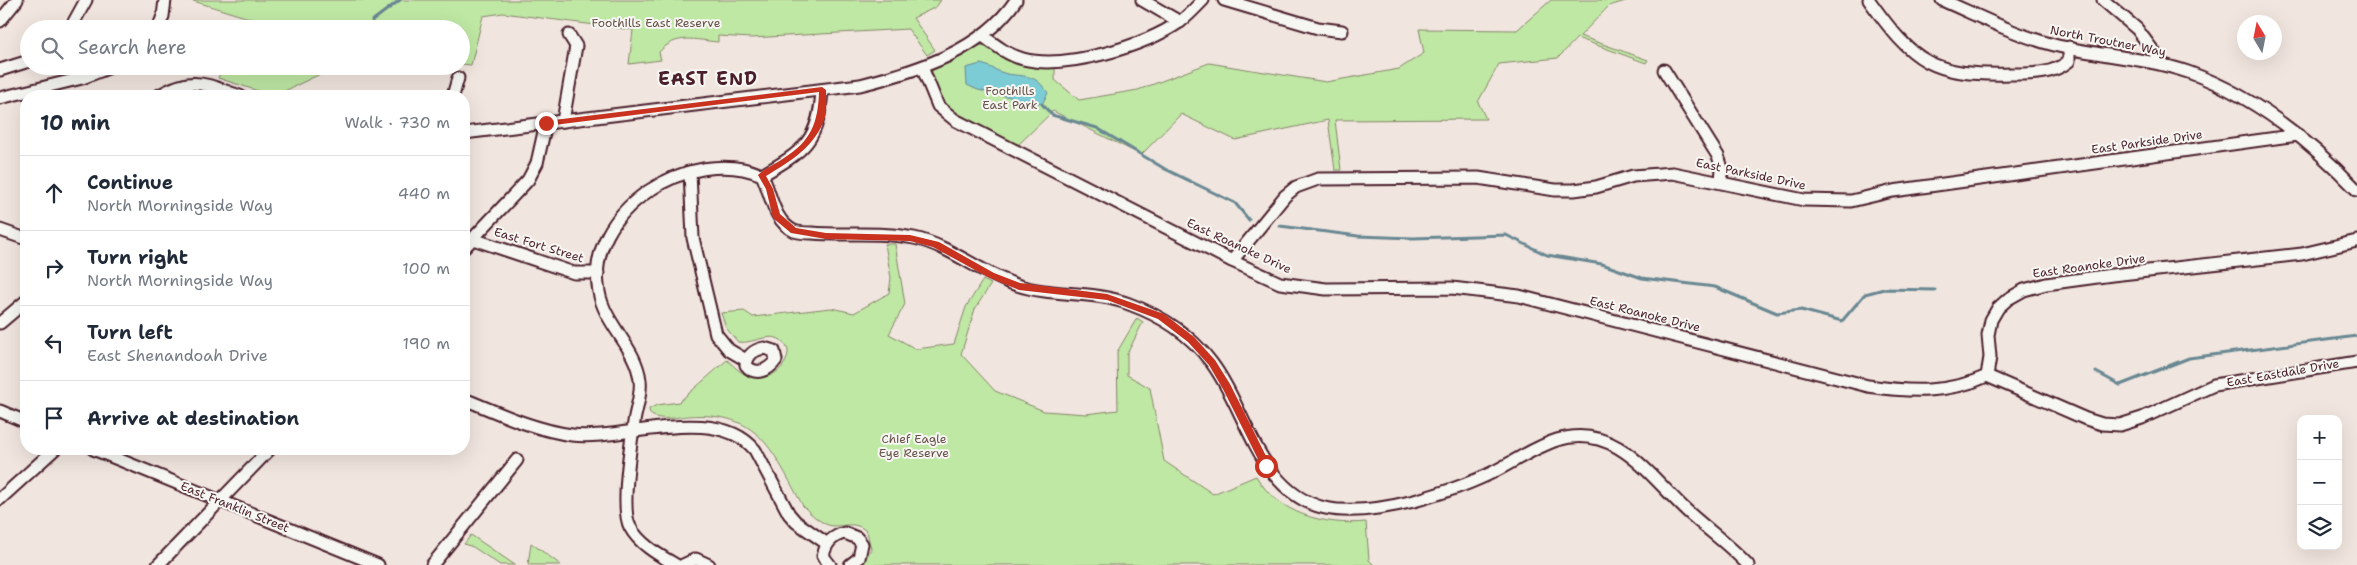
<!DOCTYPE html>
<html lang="en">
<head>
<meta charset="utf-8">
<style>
  :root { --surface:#fff; --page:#f2f2f3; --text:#1f2937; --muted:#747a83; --line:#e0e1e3 }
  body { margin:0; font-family:"Shantell Sans",sans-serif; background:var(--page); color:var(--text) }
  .controls { position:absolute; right:15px; bottom:15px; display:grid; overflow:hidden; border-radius:10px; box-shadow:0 5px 20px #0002 }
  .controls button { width:45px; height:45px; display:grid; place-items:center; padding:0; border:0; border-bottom:1px solid var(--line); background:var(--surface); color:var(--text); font:25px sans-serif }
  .compass { position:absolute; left:2237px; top:15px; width:45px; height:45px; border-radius:50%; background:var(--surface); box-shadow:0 5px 20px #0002; rotate:350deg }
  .stop { position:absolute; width:15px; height:15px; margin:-11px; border:4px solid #c8321e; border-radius:50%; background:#fff }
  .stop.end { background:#c8321e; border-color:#fff; box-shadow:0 1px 5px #0008 }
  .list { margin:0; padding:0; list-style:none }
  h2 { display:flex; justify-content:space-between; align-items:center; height:65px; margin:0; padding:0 20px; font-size:21px }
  h2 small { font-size:16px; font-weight:400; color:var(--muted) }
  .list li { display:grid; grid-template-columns:32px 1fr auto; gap:15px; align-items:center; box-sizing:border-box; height:75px; padding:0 20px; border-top:1px solid var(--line) }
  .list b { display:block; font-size:19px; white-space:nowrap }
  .list p { margin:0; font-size:16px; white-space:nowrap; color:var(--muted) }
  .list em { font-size:16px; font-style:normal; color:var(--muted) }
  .icon { flex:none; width:28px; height:28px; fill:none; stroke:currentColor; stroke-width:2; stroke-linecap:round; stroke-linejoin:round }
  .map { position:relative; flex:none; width:2357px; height:565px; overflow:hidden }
  .search { position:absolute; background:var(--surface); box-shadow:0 5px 20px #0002; left:20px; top:20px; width:450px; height:55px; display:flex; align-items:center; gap:12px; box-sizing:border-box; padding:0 18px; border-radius:28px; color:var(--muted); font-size:19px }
  .panel { position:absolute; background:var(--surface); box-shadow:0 5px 20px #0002; left:20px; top:90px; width:450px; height:365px; border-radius:20px }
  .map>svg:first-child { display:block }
  .green { fill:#bfe8a4; stroke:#848468 }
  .water { fill:#7cccd6; stroke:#688792 }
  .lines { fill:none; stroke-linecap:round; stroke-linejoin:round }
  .stream { stroke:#688792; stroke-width:3 }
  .minor-casing { stroke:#4a1f2b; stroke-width:15 }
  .minor { stroke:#f6f6f2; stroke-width:11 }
  .route { fill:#c8321e }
  .labels { text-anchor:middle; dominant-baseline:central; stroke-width:4; stroke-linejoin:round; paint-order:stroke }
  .park-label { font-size:12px; fill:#675149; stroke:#f6f6f2 }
  .street-label { font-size:12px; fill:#4a1f2b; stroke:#f6f6f2 }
  .district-label { font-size:18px; font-weight:bold; letter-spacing:1px; fill:#4a1f2b; stroke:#f6f6f2 }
</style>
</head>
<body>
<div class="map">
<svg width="2357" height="565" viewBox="0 0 2357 565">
  <rect width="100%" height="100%" fill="#f1e6df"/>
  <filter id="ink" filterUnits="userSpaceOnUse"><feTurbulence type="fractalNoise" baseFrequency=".02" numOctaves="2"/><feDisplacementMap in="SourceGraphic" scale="10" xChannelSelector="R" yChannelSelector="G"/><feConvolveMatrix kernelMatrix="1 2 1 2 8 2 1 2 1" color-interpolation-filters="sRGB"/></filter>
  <g filter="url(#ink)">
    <g class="green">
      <path d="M190,0H941L936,7L913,18L935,50L927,55L908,29L751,38L718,36V42C694,40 677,33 659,52L661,60L629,64L633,30L503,13L483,16L471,65L461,64V29H247L252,19Z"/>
      <path d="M1551,0H1629L1609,6L1580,36L1648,60L1646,63L1577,38L1558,58L1499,64L1478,102L1486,119L1335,120L1341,170H1335L1328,120L1235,140L1181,114L1141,155L1053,111L1018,145L953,111C943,103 930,81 932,68L981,45L1004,57L1055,65V80L1079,100L1138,90L1209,63L1326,82L1399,69L1424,53L1419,29L1517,30Z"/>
      <polygon points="224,66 337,66 274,96 218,78"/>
      <path d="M885,244H895L905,304L889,334L916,349L954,344L966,307L983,280L991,284L975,309L961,354L995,391L1044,411L1086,414L1118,410L1117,352L1137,318L1143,322L1127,354V375L1150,388L1164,461L1213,494L1256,476C1278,514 1325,526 1366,522L1369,560L1374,565H862L871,549L867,532C856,521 847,526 833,526C822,525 811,514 803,506C772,451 761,411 688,416C676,417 660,422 650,414L649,409L657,405L679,402L727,360C733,365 740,373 749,376C766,383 789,369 788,350C778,325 755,345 738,342L726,328L721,313L744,311L753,317L831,308L854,313L889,293L891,278Z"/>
      <polygon points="471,535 515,565 500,565 473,547 464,544"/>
      <polygon points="531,543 561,565 528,565"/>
    </g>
    <path class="water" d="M981,64C991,66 997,72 1007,74C1028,77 1035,74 1048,93L1042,104L978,90L967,85L966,68Z"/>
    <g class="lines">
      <g class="stream">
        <polyline points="372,21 400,0"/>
        <polyline points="1042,104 1052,115 1097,128 1165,169 1235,203 1249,220"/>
        <polyline points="1280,226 1358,236 1413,238 1506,235 1547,255 1602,264 1642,278 1715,287 1777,313 1801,310 1842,321 1865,294 1884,289 1935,290"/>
        <polyline points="2096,372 2120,385 2189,358 2357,336"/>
      </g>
      <g class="minor-casing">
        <g id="minor">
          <polyline points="1142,0 1180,22"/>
          <polyline points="1224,0 1318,28 1342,31"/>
          <path d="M1869,0C1914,63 1932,76 2011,74C2032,74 2052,75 2069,61V47"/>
          <path d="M1942,0C1979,16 2015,35 2054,45C2099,56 2144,57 2188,72C2253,95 2310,141 2357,190"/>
          <polyline points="2103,0 2137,29 2163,64"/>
          <polyline points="0,21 17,0"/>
          <polyline points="70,29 86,0"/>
          <polyline points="158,29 163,16 165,0"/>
          <path d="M983,36C995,45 1008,55 1023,59C1066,70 1145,46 1181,21C1189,15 1196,7 1203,0"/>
          <path d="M922,67L938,106L955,120L1232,261L1280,283L1326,289L1452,288L1519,296L1868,386C1909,392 1948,394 1987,376L1990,357L1988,335L1991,320L1998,308L2008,299L2024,290L2046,284L2112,275L2302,254L2357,241"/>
          <polyline points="0,70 29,61"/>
          <polyline points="1664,70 1718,156 1722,168 1721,182"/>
          <path d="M158,96C193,75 204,84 240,96"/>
          <polyline points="453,96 458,78"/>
          <polyline points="0,98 82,78 113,66"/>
          <polyline points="563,121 576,46 569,35"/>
          <path d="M464,133L860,85C917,71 982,51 1016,0"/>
          <polyline points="690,172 693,238 716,334 729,350 746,360"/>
          <path d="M762,175C771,193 773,221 794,231C800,233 806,233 812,233C845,236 881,231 914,238C951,246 981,274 1017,285C1053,297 1093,290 1129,304C1162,316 1189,333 1211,362C1247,409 1258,493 1325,508C1353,514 1386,508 1414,501C1439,494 1464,486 1487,475C1511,464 1532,448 1557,440C1615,422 1649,475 1685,509C1706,529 1729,544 1748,565"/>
          <path d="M762,175C804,151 819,141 822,90"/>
          <polyline points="0,230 26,239"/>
          <polyline points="473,239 574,273 598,273"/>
          <polyline points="464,248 528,180 537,163 546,123"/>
          <polyline points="1232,261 1285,196 1296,187 1318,179 1478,178 1555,190 1574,190 1596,187 1633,176 1673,173 1804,200 1851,201 1893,191 2298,135"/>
          <polyline points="0,323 26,301"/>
          <path d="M764,348L774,351L776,360C769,370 755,377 746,365C748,354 754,350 764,348Z"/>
          <polyline points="1987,376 2086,419 2102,424 2120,425 2142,418 2214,385 2357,362"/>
          <path d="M464,399C499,413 534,430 572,435C624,441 716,403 755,450L789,514L796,522L826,543"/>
          <polyline points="0,411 26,422"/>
          <polyline points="93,449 378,565"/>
          <polyline points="0,499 55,449"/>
          <polyline points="158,565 270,449"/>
          <polyline points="432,565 517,460"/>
          <path d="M676,565C659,555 640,545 630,527C620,509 631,443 634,422C636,408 642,394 640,380C636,347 605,325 599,292C583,210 692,144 762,175"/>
          <polyline points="683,565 696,559 709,565"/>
          <path d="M830,565L823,556C826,543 832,536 845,533L857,538L862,544L859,558L850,565"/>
        </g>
      </g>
      <use href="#minor" class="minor"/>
    </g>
  </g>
  <path class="route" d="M822,87L826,90C826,98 827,109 825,117C816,146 791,161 766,176L773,189L780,214L796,228L826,233L910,235L939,242L994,273L1020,283L1107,294L1164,314L1194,337L1215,360L1230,384L1270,464V469H1263L1223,389L1209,365L1188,342L1158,319L1107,300L1019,290L988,277L933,247L910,241L826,239L791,233L773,218L766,189L758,175C765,168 776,164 784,158C811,141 818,123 819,92L546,126L543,123L546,121Z"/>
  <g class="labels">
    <g class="park-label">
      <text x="656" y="23">Foothills East Reserve</text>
      <text x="1010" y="91">Foothills<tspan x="1010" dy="14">East Park</tspan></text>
      <text x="914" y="439">Chief Eagle<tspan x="914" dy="14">Eye Reserve</tspan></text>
    </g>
    <g class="street-label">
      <text transform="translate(2108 41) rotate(11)">North Troutner Way</text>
      <text transform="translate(2147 142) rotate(-8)">East Parkside Drive</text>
      <text transform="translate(1751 174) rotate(12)">East Parkside Drive</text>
      <text transform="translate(539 245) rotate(17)">East Fort Street</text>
      <text transform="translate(1239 246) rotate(25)">East Roanoke Drive</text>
      <text transform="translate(2089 266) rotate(-8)">East Roanoke Drive</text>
      <text transform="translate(1645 314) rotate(14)">East Roanoke Drive</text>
      <text transform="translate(2283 373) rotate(-10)">East Eastdale Drive</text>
      <text transform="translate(235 507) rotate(22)">East Franklin Street</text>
    </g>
    <g class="district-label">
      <text x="708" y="79">EAST END</text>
    </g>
  </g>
</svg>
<div class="controls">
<button>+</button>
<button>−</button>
<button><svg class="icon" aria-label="layers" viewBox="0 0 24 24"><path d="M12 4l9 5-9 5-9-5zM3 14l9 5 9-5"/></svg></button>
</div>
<svg class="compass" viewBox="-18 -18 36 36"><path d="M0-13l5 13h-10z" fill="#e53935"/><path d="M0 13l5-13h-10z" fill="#747a83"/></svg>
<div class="stop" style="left:1266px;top:466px"></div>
<div class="stop end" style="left:546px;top:123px"></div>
<div class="search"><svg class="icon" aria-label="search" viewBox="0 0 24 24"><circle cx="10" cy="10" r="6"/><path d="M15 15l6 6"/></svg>Search here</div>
<section class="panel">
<h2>10 min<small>Walk · 730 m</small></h2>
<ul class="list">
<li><svg class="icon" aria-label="ahead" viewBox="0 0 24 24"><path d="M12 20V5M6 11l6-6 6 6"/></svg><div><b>Continue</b><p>North Morningside Way</p></div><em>440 m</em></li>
<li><svg class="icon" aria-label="right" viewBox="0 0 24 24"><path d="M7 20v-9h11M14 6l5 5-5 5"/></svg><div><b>Turn right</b><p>North Morningside Way</p></div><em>100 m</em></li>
<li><svg class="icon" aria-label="left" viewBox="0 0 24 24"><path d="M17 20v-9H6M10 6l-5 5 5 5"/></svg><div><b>Turn left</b><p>East Shenandoah Drive</p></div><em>190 m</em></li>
<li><svg class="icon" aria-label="arrive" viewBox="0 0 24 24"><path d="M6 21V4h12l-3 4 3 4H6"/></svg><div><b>Arrive at destination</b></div></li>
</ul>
</section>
</div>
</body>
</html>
